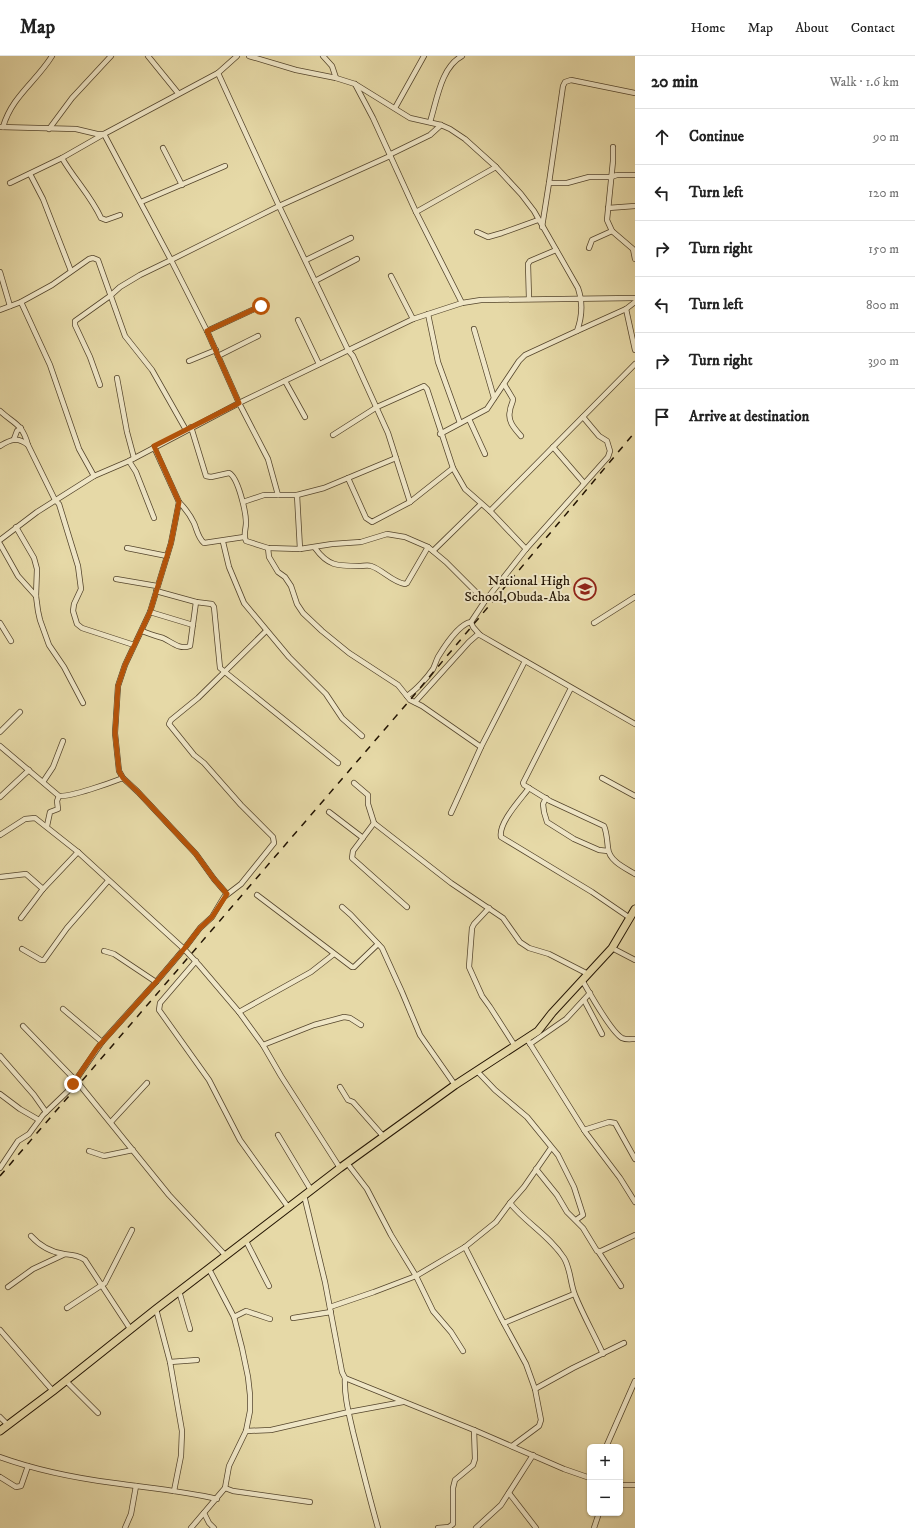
<!DOCTYPE html>
<html lang="en">
<head>
<meta charset="utf-8">
<style>
  :root { --surface:#fff; --page:#f2f2f2; --text:#222; --muted:#767676; --line:#e0e0e0 }
  body { margin:0; font-family:"IM FELL DW Pica",serif; background:var(--page); color:var(--text) }
  .controls { position:absolute; right:12px; bottom:12px; display:grid; overflow:hidden; border-radius:6px; box-shadow:0 1px 3px #0004 }
  .controls button { width:36px; height:36px; display:grid; place-items:center; padding:0; border:0; border-bottom:1px solid var(--line); background:var(--surface); color:var(--text); font:20px sans-serif }
  .stop { position:absolute; width:12px; height:12px; margin:-9px; border:3px solid #b45309; border-radius:50%; background:#fff }
  .stop.end { background:#b45309; border-color:#fff; box-shadow:0 1px 4px #0008 }
  .list { margin:0; padding:0; list-style:none }
  h2 { display:flex; justify-content:space-between; align-items:center; height:52px; margin:0; padding:0 16px; font-size:17px }
  h2 small { font-size:13px; font-weight:400; color:var(--muted) }
  .list li { display:grid; grid-template-columns:26px 1fr auto; gap:12px; align-items:center; box-sizing:border-box; height:56px; padding:0 16px; border-top:1px solid var(--line) }
  .list b { display:block; font-size:15px; white-space:nowrap }
  .list em { font-size:13px; font-style:normal; color:var(--muted) }
  .icon { flex:none; width:22px; height:22px; fill:none; stroke:currentColor; stroke-width:2; stroke-linecap:round; stroke-linejoin:round }
  .map { position:relative; flex:none; width:635px; height:1472px; overflow:hidden }
  header { display:flex; align-items:center; gap:24px; box-sizing:border-box; height:56px; padding:0 20px; background:var(--surface); border-bottom:1px solid var(--line) }
  header strong { font-size:19px }
  nav { display:flex; gap:22px; margin-inline-start:auto; font-size:14px }
  main { display:flex }
  aside { flex:1; background:var(--surface) }
  .map>svg:first-child { display:block }
  .lines { fill:none; stroke-linecap:round; stroke-linejoin:round }
  .minor-casing { stroke:#54452c; stroke-width:6 }
  .trunk-casing { stroke:#231403; stroke-width:9 }
  .minor { stroke:#efe6c6; stroke-width:4.5 }
  .trunk { stroke:#e6d9a7; stroke-width:7 }
  .rail { stroke:#231403; stroke-width:1.5; stroke-dasharray:7 7; stroke-linecap:butt }
  .route { stroke:#b45309; stroke-width:5 }
  .labels { text-anchor:middle; dominant-baseline:central; stroke-width:4; stroke-linejoin:round; paint-order:stroke }
  .poi-label { font-size:14px; fill:#231403; stroke:#efe6c6; text-anchor:end }
</style>
</head>
<body>
<header>
<strong>Map</strong>
<nav><a>Home</a><a>Map</a><a>About</a><a>Contact</a></nav>
</header>
<main>
<div class="map">
<svg width="635" height="1472" viewBox="0 0 635 1472">
  <rect width="100%" height="100%" fill="#e6d9a7"/>
  <filter id="stains"><feTurbulence type="fractalNoise" baseFrequency=".005" numOctaves="4"/><feColorMatrix values="0 0 0 0 .2 0 0 0 0 .09 0 0 0 0 .02 0 0 0 .5 -.17"/></filter>
  <radialGradient id="worn" r=".72"><stop offset=".6" stop-color="#630" stop-opacity="0"/><stop offset="1" stop-color="#630" stop-opacity=".3"/></radialGradient>
  <g class="lines">
    <g class="minor-casing">
      <g id="minor">
        <polyline points="148,0 178,37"/>
        <polyline points="237,0 218,17 279,150 390,100"/>
        <path d="M249,0L296,14L336,22L355,28L410,62L441,69L450,73L465,83L496,111L521,138L534,155L578,232C583,246 582,261 577,275L525,299L519,305L487,353L440,378"/>
        <polyline points="323,0 332,10 336,22"/>
        <polyline points="355,28 373,62 416,156 462,247"/>
        <polyline points="395,52 424,0"/>
        <path d="M430,66C437,44 441,11 462,0"/>
        <polyline points="0,71 76,73 97,78 104,78 218,17"/>
        <path d="M3,71C12,40 36,26 52,0"/>
        <polyline points="49,73 72,42 111,0"/>
        <polyline points="613,91 613,105 607,164 612,175 633,193 635,203"/>
        <polyline points="163,92 182,129"/>
        <polyline points="391,98 430,79 441,69"/>
        <path d="M62,102C74,123 91,140 101,162L106,164L120,159"/>
        <polyline points="30,118 43,143 71,215"/>
        <polyline points="10,127 62,102 104,78 171,204 140,219 120,231 110,240 75,265 75,269 90,301 100,329"/>
        <polyline points="549,127 563,30 565,26 571,24 635,37"/>
        <polyline points="141,146 225,110"/>
        <polyline points="608,152 635,150"/>
        <polyline points="416,156 496,111"/>
        <polyline points="542,171 549,127 567,127 589,121 611,121 617,119 635,119"/>
        <polyline points="477,176 488,181 502,177 538,164"/>
        <polyline points="589,192 592,184 612,175"/>
        <polyline points="306,204 351,182"/>
        <polyline points="0,216 10,250"/>
        <polyline points="391,220 413,263"/>
        <polyline points="315,225 357,203"/>
        <polyline points="529,243 528,208 530,205 556,194"/>
        <polyline points="21,246 50,309 79,393 94,420"/>
        <polyline points="626,253 635,294"/>
        <polyline points="0,254 21,246 52,229 89,203 93,202 98,204 125,280 152,314 186,374"/>
        <polyline points="428,258 438,306 460,367"/>
        <polyline points="298,264 319,308"/>
        <polyline points="474,273 494,342"/>
        <polyline points="207,275 261,250"/>
        <polyline points="577,275 626,253 635,246"/>
        <polyline points="218,300 258,280"/>
        <polyline points="189,305 216,294"/>
        <polyline points="117,322 127,376 134,402"/>
        <polyline points="285,325 305,361"/>
        <path d="M504,328L513,343C513,347 510,350 510,355C507,365 515,373 521,380"/>
        <path d="M0,355C14,368 22,367 28,389"/>
        <polyline points="469,363 485,398"/>
        <path d="M191,371L206,420L211,421L229,417C238,421 246,456 246,467C246,473 243,479 246,485L268,492L300,493L332,488L361,486L387,478L405,481L428,491L446,506L485,545L471,566C459,568 444,591 438,601C436,605 435,609 433,613C427,622 416,634 407,640"/>
        <polyline points="333,379 377,351 424,330 427,333 453,412 410,446 372,466 366,462 348,422"/>
        <polyline points="14,383 17,375 21,372"/>
        <path d="M0,390C11,383 18,381 28,389L55,444L59,448L78,510L81,533L74,548L73,555L77,568L82,572L134,589"/>
        <polyline points="154,391 179,446 171,487 150,556 125,609 118,630 115,677 119,715 123,722 138,736 196,798 214,823 227,838"/>
        <polyline points="553,391 584,427"/>
        <polyline points="129,405 136,416 154,462"/>
        <polyline points="453,412 465,433 490,455 526,493"/>
        <polyline points="278,439 268,403 239,347 207,275 171,204 279,150 348,294 353,300 388,377 410,446"/>
        <polyline points="297,439 300,493"/>
        <path d="M179,446C185,452 190,459 194,467C197,474 198,482 204,487L244,481"/>
        <polyline points="243,446 264,439 297,439 324,432 396,402"/>
        <polyline points="490,455 635,308"/>
        <polyline points="16,471 34,502 37,513 36,540 38,555 40,564 49,589 64,611 83,647"/>
        <polyline points="0,484 37,456 94,420 129,405 239,347 413,263 462,247 481,244 635,242"/>
        <polyline points="223,486 229,511 244,547 289,601 326,638 342,662 362,680"/>
        <polyline points="0,488 18,520 36,540"/>
        <polyline points="127,492 167,500"/>
        <polyline points="268,492 269,501 278,516 285,521 291,530 297,548 303,557 322,575 349,597 398,629 410,644 422,650 481,691"/>
        <path d="M315,492C328,510 337,510 359,510C363,510 368,509 371,510C383,514 392,526 405,528L407,527L428,491"/>
        <polyline points="433,495 481,448"/>
        <polyline points="116,523 157,530"/>
        <polyline points="156,535 196,546 212,548 214,551 220,612 338,707"/>
        <polyline points="485,545 526,493 608,401 610,395 607,385 599,380 583,361"/>
        <polyline points="150,556 193,569"/>
        <polyline points="471,566 473,571 480,579 635,668"/>
        <polyline points="0,567 11,585"/>
        <polyline points="594,567 635,541"/>
        <path d="M142,575C149,578 156,580 163,582C172,586 179,594 190,590L196,546"/>
        <path d="M571,632L523,727L524,729L550,745L604,770C607,777 607,785 608,792C609,805 625,812 635,818"/>
        <polyline points="415,646 469,586 477,579 480,579"/>
        <polyline points="0,676 20,656"/>
        <path d="M0,690L59,740C71,741 110,727 123,722"/>
        <polyline points="602,722 635,740"/>
        <polyline points="43,726 53,711 63,685"/>
        <polyline points="354,727 368,739 368,748 374,767 451,827 503,862 520,886 529,892 549,898 588,918"/>
        <path d="M529,732C521,743 498,767 501,781L592,836L630,862"/>
        <polyline points="0,741 29,714"/>
        <polyline points="546,742 543,748 544,756 547,766 574,783 599,794 608,795"/>
        <polyline points="329,756 363,782"/>
        <polyline points="451,757 481,691 525,605"/>
        <polyline points="374,767 353,795 352,802 407,851"/>
        <polyline points="47,770 50,756 58,753 57,745 59,740"/>
        <polyline points="0,779 25,763 35,762 78,796 184,893 199,909 239,956 263,989 281,1020 340,1112"/>
        <polyline points="0,821 26,818 43,833"/>
        <polyline points="257,839 352,911 354,911 378,888"/>
        <polyline points="342,851 351,859 382,892 402,936 420,979 455,1029"/>
        <polyline points="489,852 474,868 472,872 469,911 482,940 490,951 515,990"/>
        <polyline points="21,862 43,833 78,796"/>
        <polyline points="612,892 635,904"/>
        <polyline points="22,893 41,904 44,904 67,872 108,825"/>
        <polyline points="104,895 114,898 156,926"/>
        <polyline points="196,905 160,947 159,954 209,1024 240,1084 288,1151"/>
        <path d="M582,924C589,936 611,976 622,982C626,984 631,983 635,983"/>
        <polyline points="584,944 602,978"/>
        <polyline points="63,953 102,986"/>
        <polyline points="239,956 311,916 334,898"/>
        <polyline points="23,970 79,1028 169,1139 226,1200"/>
        <polyline points="527,983 586,1077 620,1122 635,1146"/>
        <polyline points="530,988 566,963 590,937"/>
        <polyline points="263,989 314,969 344,961 350,962 361,969"/>
        <polyline points="0,1000 34,1039 46,1056"/>
        <polyline points="477,1015 495,1034 527,1061 558,1099 574,1131 583,1159 576,1164"/>
        <polyline points="340,1031 348,1044 353,1046 383,1080"/>
        <polyline points="0,1038 20,1053 39,1064"/>
        <polyline points="111,1066 147,1027"/>
        <polyline points="584,1074 609,1066 615,1067 635,1103"/>
        <polyline points="278,1079 311,1134"/>
        <polyline points="89,1095 104,1100 133,1094"/>
        <polyline points="347,1107 367,1133 391,1179 416,1220 433,1255 451,1276 463,1295"/>
        <polyline points="0,1112 18,1085 29,1078 43,1059 68,1035 102,986 156,926 184,893 200,872 212,861 224,841 241,828 274,787 273,781 241,749 204,707 194,699 169,668 171,664 198,642 266,575"/>
        <polyline points="536,1113 557,1139 567,1156 583,1172 597,1195 601,1195 635,1179"/>
        <polyline points="304,1139 325,1226 342,1316 345,1322 474,1374 564,1413 590,1422"/>
        <path d="M510,1147C526,1167 550,1180 564,1202C571,1214 570,1227 575,1239C583,1259 594,1278 603,1298"/>
        <path d="M31,1180C39,1189 51,1196 64,1198C72,1199 78,1199 85,1204L131,1274"/>
        <polyline points="246,1185 269,1230"/>
        <polyline points="465,1191 501,1262 526,1308 535,1333 541,1364 539,1370 512,1390"/>
        <polyline points="598,1195 621,1230"/>
        <polyline points="8,1231 33,1213 63,1199"/>
        <polyline points="179,1235 190,1273"/>
        <polyline points="330,1251 374,1236 416,1220 465,1191 496,1166 510,1147 524,1131 551,1092"/>
        <polyline points="67,1252 105,1227 132,1174"/>
        <polyline points="156,1253 170,1306 182,1375 181,1400 174,1435"/>
        <polyline points="234,1261 246,1255 270,1263"/>
        <polyline points="293,1262 331,1256"/>
        <polyline points="504,1267 574,1238"/>
        <polyline points="0,1274 53,1335"/>
        <polyline points="170,1306 197,1304"/>
        <path d="M345,1322C344,1340 349,1358 353,1376C361,1408 369,1440 378,1472"/>
        <polyline points="66,1325 98,1357"/>
        <polyline points="535,1333 573,1312 624,1287"/>
        <polyline points="0,1361 8,1369"/>
        <polyline points="246,1375 271,1374 349,1356 403,1346"/>
        <polyline points="606,1391 635,1325"/>
        <path d="M0,1401C36,1414 76,1422 114,1427C148,1432 183,1435 217,1443"/>
        <polyline points="0,1421 16,1431 21,1430 28,1410"/>
        <polyline points="620,1429 635,1429"/>
        <polyline points="225,1432 233,1435 310,1446"/>
        <polyline points="509,1437 536,1472"/>
        <polyline points="204,1457 209,1467 214,1472"/>
        <polyline points="125,1472 131,1458 136,1430"/>
        <polyline points="191,1472 225,1432 229,1410 246,1375 250,1355 250,1339 248,1321 242,1292 234,1261 209,1213"/>
        <polyline points="438,1472 449,1471 453,1468 453,1432 455,1424 473,1409 475,1403 474,1374"/>
        <polyline points="476,1472 501,1449 533,1399"/>
        <polyline points="594,1472 599,1457"/>
      </g>
    </g>
    <g class="trunk-casing">
      <polyline id="trunk" points="0,1375 53,1335 156,1253 340,1112 455,1029 538,975 552,957 612,892 635,853"/>
    </g>
    <use href="#minor" class="minor"/>
    <use href="#trunk" class="trunk"/>
    <polyline class="rail" points="0,1120 410,644 635,376"/>
  </g>
  <g class="lines">
    <polyline class="route" points="73,1028 97,992 156,926 184,893 200,872 212,861 227,838 214,823 196,798 138,736 123,722 119,715 115,677 118,630 125,609 150,556 171,487 179,446 154,390 239,347 207,275 261,250"/>
  </g>
  <defs>
    <g id="school-ring" transform="scale(1.15)"><circle r="9.5" fill="#efe6c6" stroke="#8f2418" stroke-width="1.5"/><path d="M0-5L7-2L0 1L-7-2ZM-4 1L0 2.5L4 1V4Q0 6-4 4Z" fill="#8f2418"/></g>
  </defs>
  <g fill-rule="evenodd">
    <use href="#school-ring" x="585" y="533"/>
  </g>
  <g class="labels">
    <g class="poi-label">
      <text x="570" y="525">National High<tspan x="570" dy="16">School,Obuda-Aba</tspan></text>
    </g>
  </g>
  <rect width="100%" height="100%" filter="url(#stains)"/>
  <rect width="100%" height="100%" fill="url(#worn)"/>
</svg>
<div class="controls">
<button>+</button>
<button>−</button>
</div>
<div class="stop" style="left:261px;top:250px"></div>
<div class="stop end" style="left:73px;top:1028px"></div>
</div>
<aside>
<h2>20 min<small>Walk · 1.6 km</small></h2>
<ul class="list">
<li><svg class="icon" aria-label="ahead" viewBox="0 0 24 24"><path d="M12 20V5M6 11l6-6 6 6"/></svg><div><b>Continue</b></div><em>90 m</em></li>
<li><svg class="icon" aria-label="left" viewBox="0 0 24 24"><path d="M17 20v-9H6M10 6l-5 5 5 5"/></svg><div><b>Turn left</b></div><em>120 m</em></li>
<li><svg class="icon" aria-label="right" viewBox="0 0 24 24"><path d="M7 20v-9h11M14 6l5 5-5 5"/></svg><div><b>Turn right</b></div><em>150 m</em></li>
<li><svg class="icon" aria-label="left" viewBox="0 0 24 24"><path d="M17 20v-9H6M10 6l-5 5 5 5"/></svg><div><b>Turn left</b></div><em>800 m</em></li>
<li><svg class="icon" aria-label="right" viewBox="0 0 24 24"><path d="M7 20v-9h11M14 6l5 5-5 5"/></svg><div><b>Turn right</b></div><em>390 m</em></li>
<li><svg class="icon" aria-label="arrive" viewBox="0 0 24 24"><path d="M6 21V4h12l-3 4 3 4H6"/></svg><div><b>Arrive at destination</b></div></li>
</ul>
</aside>
</main>
</body>
</html>
